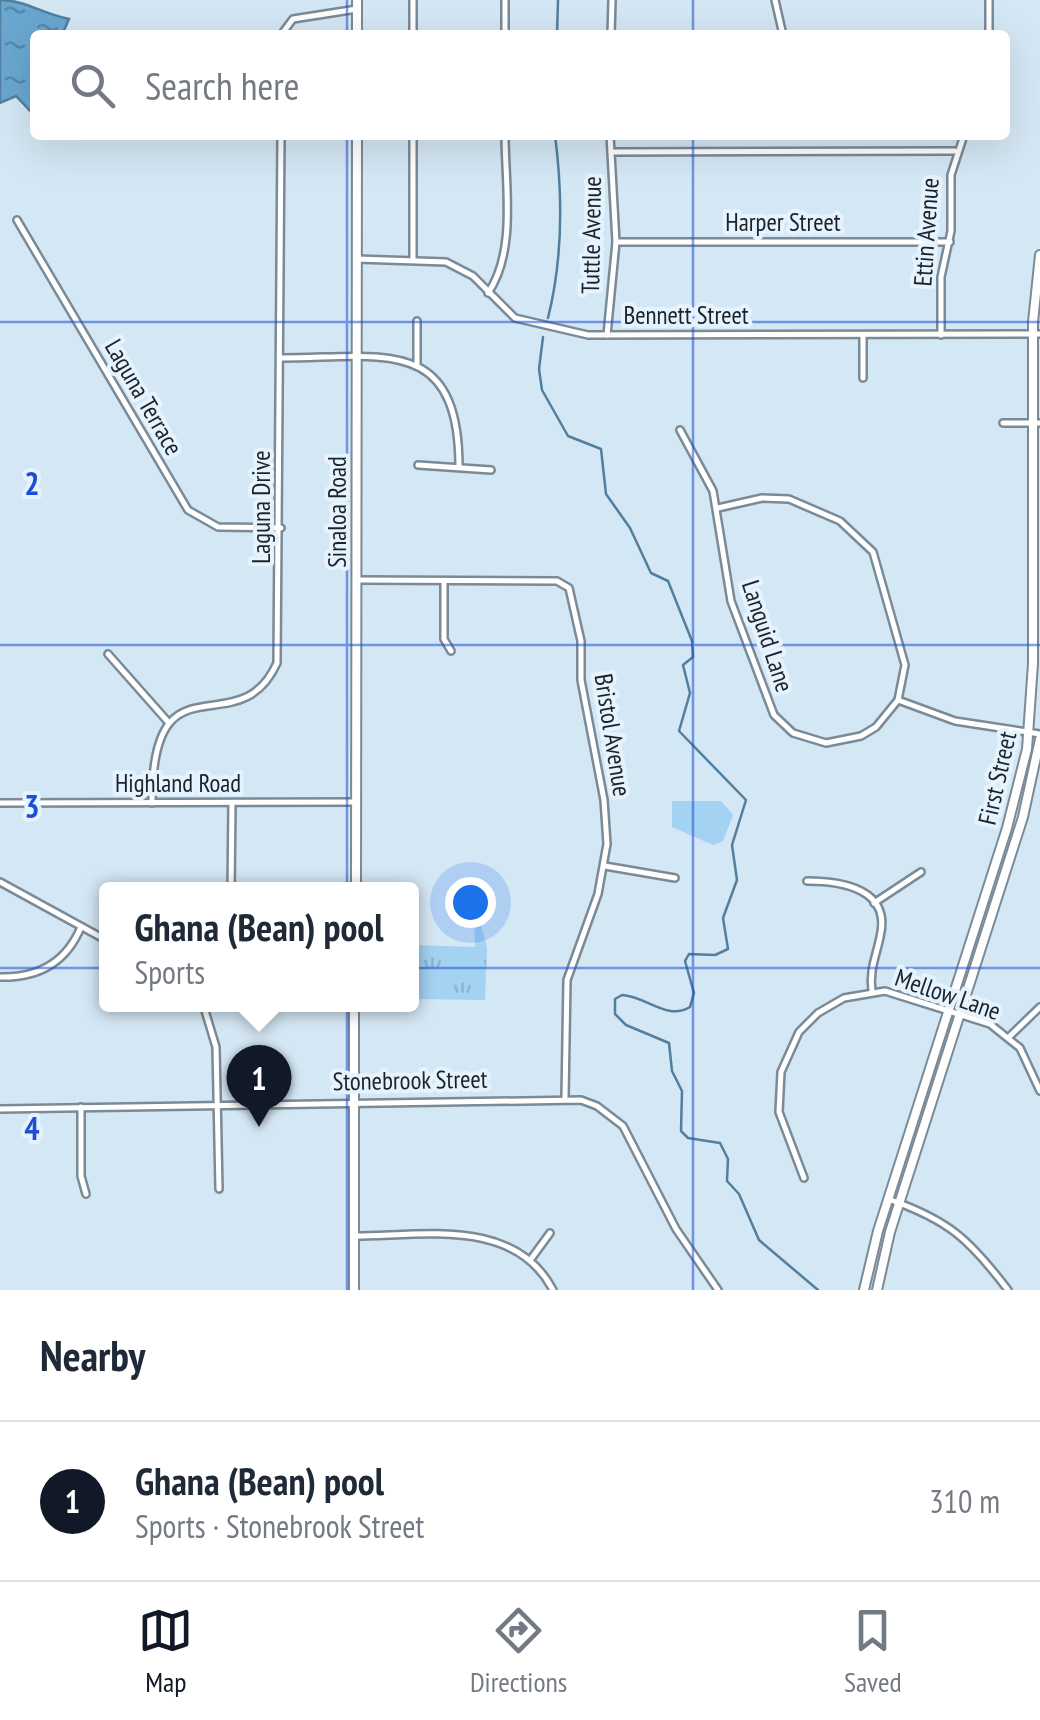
<!DOCTYPE html>
<html lang="en">
<head>
<meta charset="utf-8">
<style>
  :root { --surface:#fff; --page:#f2f2f3; --text:#1f2937; --muted:#747a83; --line:#e0e1e3; --accent:#111827 }
  body { margin:0; font-family:"PT Sans Narrow",sans-serif; background:var(--page); color:var(--text) }
  .you { position:absolute; left:470px; top:902px; width:35px; height:35px; margin:-25px; border:8px solid #fff; border-radius:50%; background:#1a73e8; box-shadow:0 0 0 15px #1a73e833 }
  .badge { display:grid; place-items:center; width:65px; height:65px; border-radius:50%; background:var(--accent); color:#fff; font-size:32px; font-weight:700 }
  .pin { position:absolute; translate:-50% -82px; filter:drop-shadow(0 2px 5px #0008) }
  .pin::after { content:''; position:absolute; top:52px; width:35px; height:30px; background:inherit; clip-path:polygon(0 0,100% 0,50% 100%) }
  .popup { position:absolute; left:99px; top:882px; width:320px; height:130px; box-sizing:border-box; display:grid; place-content:center; border-radius:10px; background:var(--surface); filter:drop-shadow(0 2px 8px #0005); font-size:32px; white-space:nowrap; color:var(--muted) }
  .popup b { font-size:38px; color:var(--text) }
  .popup::after { content:''; position:absolute; left:50%; top:100%; margin-left:-20px; border:20px solid transparent; border-top-color:var(--surface) }
  .list { margin:0; padding:0; list-style:none }
  h2 { display:flex; justify-content:space-between; align-items:center; height:130px; margin:0; padding:0 40px; font-size:42px }
  h2 small { font-size:32px; font-weight:400; color:var(--muted) }
  .list li { display:grid; grid-template-columns:65px 1fr auto; gap:30px; align-items:center; box-sizing:border-box; height:160px; padding:0 40px; border-top:2px solid var(--line) }
  .list b { display:block; font-size:38px; white-space:nowrap }
  .list p { margin:0; font-size:32px; white-space:nowrap; color:var(--muted) }
  .list em { font-size:32px; font-style:normal; color:var(--muted) }
  .icon { flex:none; width:55px; height:55px; fill:none; stroke:currentColor; stroke-width:2; stroke-linecap:round; stroke-linejoin:round }
  .map { position:relative; flex:none; width:1040px; height:1290px; overflow:hidden }
  .search { position:absolute; background:var(--surface); box-shadow:0 10px 40px #0002; left:30px; right:30px; top:30px; height:110px; display:flex; align-items:center; gap:25px; box-sizing:border-box; padding:0 35px; border-radius:10px; color:var(--muted); font-size:38px }
  .sheet { height:290px; background:var(--surface) }
  nav { display:flex; justify-content:space-around; align-items:center; box-sizing:border-box; height:140px; border-top:2px solid var(--line); background:var(--surface); font-size:28px; color:var(--muted) }
  nav a { display:grid; justify-items:center; gap:5px }
  nav .on { color:var(--accent) }
  .map>svg:first-child { display:block }
  .grass { fill:url(#grass-tufts) }
  .pitch { fill:#a4d2f2 }
  .water { fill:url(#water-ripples); stroke:#527f9e; stroke-width:2.5 }
  .lines { fill:none; stroke-linecap:round; stroke-linejoin:round }
  .stream { stroke:#527f9e; stroke-width:2.5 }
  .street-casing { stroke:#7a8a96; stroke-width:10 }
  .secondary-casing { stroke:#7a8a96; stroke-width:12 }
  .street { stroke:#fff; stroke-width:5 }
  .secondary { stroke:#fff; stroke-width:8 }
  .grid { fill:none; stroke:#1d4ed8; stroke-width:2.5; stroke-opacity:0.55 }
  .labels { text-anchor:middle; dominant-baseline:central; stroke-width:8; stroke-linejoin:round; paint-order:stroke }
  .street-label { font-size:25px; fill:#1c2328; stroke:#e5f3fe }
  .grid-label { font-size:32px; text-anchor:middle; font-weight:bold; fill:#1d4ed8; stroke:#e5f3fe; stroke-width:8; stroke-linejoin:round; paint-order:stroke }
</style>
</head>
<body>
<div class="map">
<svg width="1040" height="1290" viewBox="0 0 1040 1290">
  <defs>
    <pattern id="grass-tufts" width="24" height="20" patternUnits="userSpaceOnUse" patternTransform="scale(2.5)"><rect width="24" height="20" fill="#a4d2f2"/><path d="M3 7l-1-3M5 7V3M7 7l1-3M15 17l-1-3M17 17v-4M19 17l1-3" fill="none" stroke="#8db4d0"/></pattern>
    <pattern id="water-ripples" width="26" height="14" patternUnits="userSpaceOnUse" patternTransform="scale(2.5)"><rect width="26" height="14" fill="#69a7d0"/><path d="M2 4q2-2 4 0t4 0M15 11q2-2 4 0t4 0" fill="none" stroke="#5688a9"/></pattern>
  </defs>
  <rect width="100%" height="100%" fill="#d4e7f4"/>
  <polygon class="grass" points="473,892 487,948 485,1000 412,999 412,945 475,947"/>
  <polygon class="pitch" points="672,801 721,801 733,815 723,841 713,845 672,827"/>
  <path class="water" d="M0,0C25,0 43,14 69,19L62,35H35V116L16,96L0,103Z"/>
  <g class="lines">
    <g class="stream">
      <polyline points="557,35 558,0"/>
      <path d="M548,318C563,258 563,197 555,135"/>
      <path d="M543,337L539,369L542,390L568,436L601,449L606,494L630,528L651,573L668,581L692,641L693,657L683,665L690,693L679,731L746,800L732,845L737,880L723,918L728,949L715,955L689,954L685,961L694,993L690,1007C667,1021 646,996 622,995L615,999V1014L626,1025L669,1043L672,1071L682,1091L681,1131L688,1138L720,1143L728,1159L727,1181L739,1194L759,1240L818,1290"/>
    </g>
    <g class="street-casing">
      <g id="street">
        <polyline points="413,0 413,35"/>
        <polyline points="505,0 505,35"/>
        <polyline points="775,0 783,35"/>
        <polyline points="989,0 989,35"/>
        <polyline points="281,35 293,19 357,9"/>
        <polyline points="611,35 612,0"/>
        <polyline points="413,135 413,259"/>
        <polyline points="611,152 955,151"/>
        <polyline points="17,220 188,510 218,527 281,528"/>
        <polyline points="616,242 950,242"/>
        <polyline points="357,259 446,262 473,276 515,318 588,335 1040,334"/>
        <path d="M488,293C517,251 505,184 505,135"/>
        <polyline points="417,321 417,365"/>
        <polyline points="607,335 616,242 610,135"/>
        <polyline points="863,335 863,378"/>
        <polyline points="941,335 941,277 951,231 951,175 964,135"/>
        <path d="M281,358C381,358 458,334 459,465"/>
        <polyline points="1003,423 1040,423"/>
        <polyline points="680,430 713,491 731,601 774,715 793,733 826,743 861,736 876,727 898,700 905,665 873,552 840,521 789,499 762,498 718,508"/>
        <polyline points="418,465 491,470"/>
        <polyline points="357,580 557,581 569,588 581,641 581,680 604,800 607,844 598,894 567,980 565,1098"/>
        <polyline points="444,581 444,639 451,651"/>
        <polyline points="108,654 169,723"/>
        <polyline points="898,700 955,721 1040,734"/>
        <polyline points="0,803 356,802"/>
        <path d="M152,803C152,648 238,749 277,663L281,135"/>
        <polyline points="605,866 675,878"/>
        <path d="M807,881C842,881 892,889 880,937C876,957 869,970 872,991"/>
        <polyline points="0,882 106,940"/>
        <polyline points="231,890 232,803"/>
        <polyline points="874,903 921,872"/>
        <path d="M0,977C38,978 66,963 81,927"/>
        <polyline points="203,1004 216,1047 219,1189"/>
        <polyline points="1009,1037 1040,1007"/>
        <polyline points="81,1107 81,1176 86,1194"/>
        <polyline points="0,1109 581,1100 597,1106 623,1126 676,1229 718,1290"/>
        <polyline points="804,1178 779,1112 781,1072 799,1032 818,1013 844,998 885,991 990,1024 1020,1048 1040,1091"/>
        <path d="M888,1199C949,1220 970,1240 1008,1290"/>
        <path d="M354,1236C423,1236 515,1217 553,1290"/>
        <polyline points="531,1259 550,1233"/>
      </g>
    </g>
    <g class="secondary-casing">
      <g id="secondary">
        <polyline points="357,0 357,35"/>
        <polyline points="356,890 357,135"/>
        <polyline points="354,1290 354,1004"/>
        <polyline points="864,1290 878,1231 1007,828 1027,749 1033,664 1033,322 1040,255"/>
        <polyline points="877,1290 890,1232 1023,817 1040,739"/>
      </g>
    </g>
    <use href="#street" class="street"/>
    <use href="#secondary" class="secondary"/>
  </g>
  <path class="grid" d="M347,0V35M693,0V35M347,135V1290M693,135V1290M0,322H1040M0,645H1040M0,968H1040"/>
  <g class="labels">
    <g class="street-label">
      <text x="783" y="222">Harper Street</text>
      <text transform="translate(926 232) rotate(-86)">Ettin Avenue</text>
      <text transform="translate(591 235) rotate(-89)">Tuttle Avenue</text>
      <text x="686" y="315">Bennett Street</text>
      <text transform="translate(144 397) rotate(60)">Laguna Terrace</text>
      <text transform="translate(261 507) rotate(-90)">Laguna Drive</text>
      <text transform="translate(337 512) rotate(-90)">Sinaloa Road</text>
      <text transform="translate(768 636) rotate(72)">Languid Lane</text>
      <text transform="translate(613 735) rotate(81)">Bristol Avenue</text>
      <text transform="translate(997 778) rotate(-77)">First Street</text>
      <text x="178" y="783">Highland Road</text>
      <text transform="translate(948 994) rotate(19)">Mellow Lane</text>
      <text transform="translate(410 1080) rotate(-1)">Stonebrook Street</text>
    </g>
  </g>
  <g class="grid-label">
    <text x="32" y="495">2</text>
    <text x="32" y="818">3</text>
    <text x="32" y="1140">4</text>
  </g>
</svg>
<div class="you"></div>
<div class="pin badge" style="left:259px;top:1127px">1</div>
<div class="popup"><b>Ghana (Bean) pool</b>Sports</div>
<div class="search"><svg class="icon" aria-label="search" viewBox="0 0 24 24"><circle cx="10" cy="10" r="6"/><path d="M15 15l6 6"/></svg>Search here</div>
</div>
<section class="sheet">
<h2>Nearby<small></small></h2>
<ul class="list">
<li><span class="badge">1</span><div><b>Ghana (Bean) pool</b><p>Sports · Stonebrook Street</p></div><em>310 m</em></li>
</ul>
</section>
<nav>
<a class="on"><svg class="icon" aria-label="map" viewBox="0 0 24 24"><path d="M3 6l6-2 6 2 6-2v14l-6 2-6-2-6 2zM9 4v14M15 6v14"/></svg>Map</a>
<a><svg class="icon" aria-label="directions" viewBox="0 0 24 24"><path d="M12 3l9 9-9 9-9-9zM9 14v-3h6M13 9l2 2-2 2"/></svg>Directions</a>
<a><svg class="icon" aria-label="saved" viewBox="0 0 24 24"><path d="M7 4h10v16l-5-4-5 4z"/></svg>Saved</a>
</nav>
</body>
</html>
